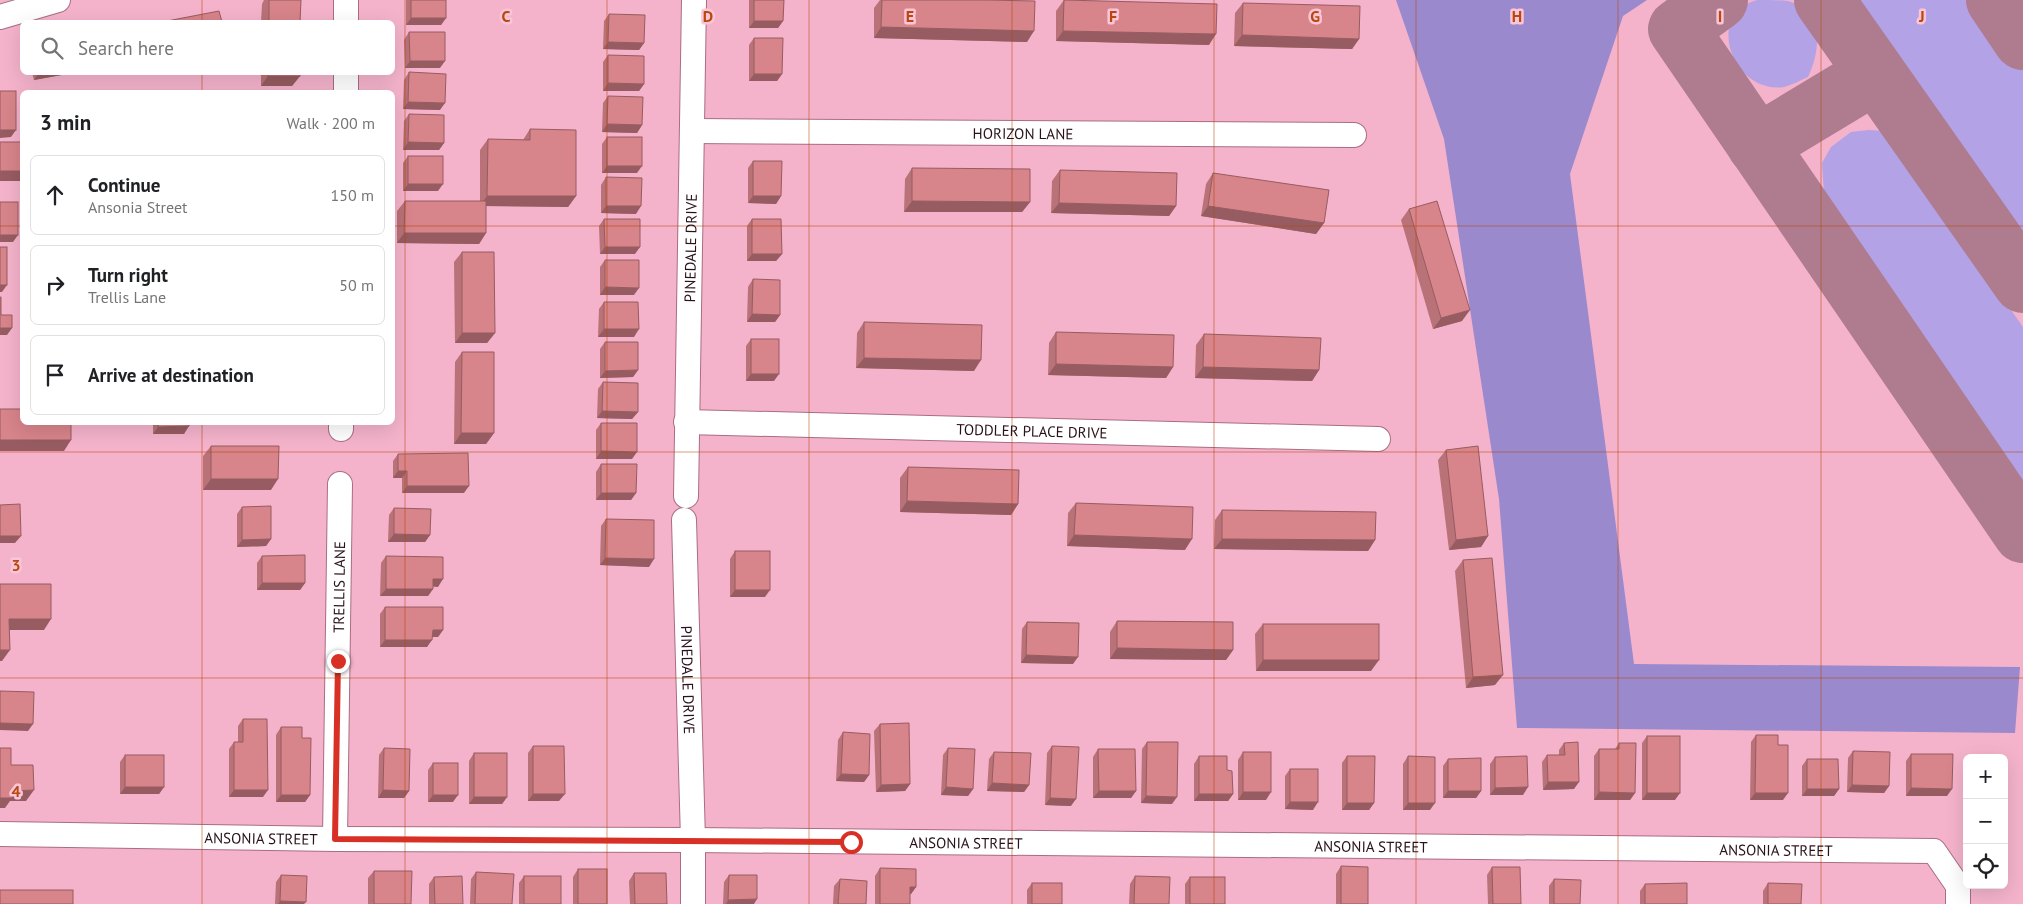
<!DOCTYPE html>
<html lang="en">
<head>
<meta charset="utf-8">
<style>
  :root { --surface:#fff; --page:#f6f6f6; --text:#202124; --muted:#757577; --line:#e0e0e0 }
  body { margin:0; font-family:"PT Sans",sans-serif; background:var(--page); color:var(--text) }
  .controls { position:absolute; right:15px; bottom:15px; display:grid; overflow:hidden; border-radius:8px; box-shadow:0 5px 20px #0002 }
  .controls button { width:45px; height:45px; display:grid; place-items:center; padding:0; border:0; border-bottom:1px solid var(--line); background:var(--surface); color:var(--text); font:25px sans-serif }
  .stop { position:absolute; width:15px; height:15px; margin:-11px; border:4px solid #d93025; border-radius:50%; background:#fff }
  .stop.end { background:#d93025; border-color:#fff; box-shadow:0 1px 5px #0008 }
  .list { margin:0; padding:0; list-style:none }
  h2 { display:flex; justify-content:space-between; align-items:center; height:65px; margin:0; padding:0 20px; font-size:21px }
  h2 small { font-size:16px; font-weight:400; color:var(--muted) }
  .list li { display:grid; grid-template-columns:32px 1fr auto; gap:15px; align-items:center; box-sizing:border-box; height:80px; margin:0 10px 10px; padding:0 10px; border:1px solid var(--line); border-radius:8px }
  .list b { display:block; font-size:19px; white-space:nowrap }
  .list p { margin:0; font-size:16px; white-space:nowrap; color:var(--muted) }
  .list em { font-size:16px; font-style:normal; color:var(--muted) }
  .icon { flex:none; width:28px; height:28px; fill:none; stroke:currentColor; stroke-width:2; stroke-linecap:round; stroke-linejoin:round }
  .map { position:relative; flex:none; width:2023px; height:904px; overflow:hidden }
  .search { position:absolute; background:var(--surface); box-shadow:0 5px 20px #0002; left:20px; top:20px; width:375px; height:55px; display:flex; align-items:center; gap:12px; box-sizing:border-box; padding:0 18px; border-radius:8px; color:var(--muted); font-size:19px }
  .panel { position:absolute; background:var(--surface); box-shadow:0 5px 20px #0002; left:20px; top:90px; width:375px; height:335px; border-radius:8px }
  .map>svg:first-child { display:block }
  .green { fill:#b3a2e5 }
  .forest { fill:#9b89ce }
  .lines { fill:none; stroke-linecap:round; stroke-linejoin:round }
  .taxiway { stroke:#af7c8f; stroke-width:60 }
  .street-casing { stroke:#a86d84; stroke-width:26 }
  .street { stroke:#fff; stroke-width:24 }
  .wall { fill:#b97277 }
  .shaded-wall { fill:#965c61 }
  .building { fill:#d7848a; stroke:#965c61 }
  .route { stroke:#d93025; stroke-width:6 }
  .grid { fill:none; stroke:#b84710; stroke-width:1; stroke-opacity:0.55 }
  .labels { text-anchor:middle; dominant-baseline:central; stroke-width:5; stroke-linejoin:round; paint-order:stroke }
  .street-label { font-size:15px; fill:#29121b; stroke:#fac5d7 }
  .grid-label { font-size:16px; text-anchor:middle; font-weight:bold; fill:#b84710; stroke:#fac5d7; stroke-width:5; stroke-linejoin:round; paint-order:stroke }
</style>
</head>
<body>
<div class="map">
<svg width="2023" height="904" viewBox="0 0 2023 904">
  <rect width="100%" height="100%" fill="#f4b3cb"/>
  <g class="green">
    <path d="M1757,0C1767,0 1779,0 1788,1C1824,10 1821,51 1808,77C1801,80 1792,85 1784,87C1735,95 1702,16 1757,0Z"/>
    <polygon points="1846,0 1977,0 2023,68 2023,260"/>
    <polygon points="1868,130 1885,131 2023,327 2023,485 1824,194 1822,163 1831,147 1851,132"/>
  </g>
  <polygon class="forest" points="1396,0 1647,0 1623,16 1570,174 1634,664 2020,667 2015,733 1517,728 1499,499 1444,139"/>
  <g class="lines">
    <g class="taxiway">
      <polyline points="1718,0 1678,29 2023,533"/>
      <polyline points="1824,0 2023,283"/>
      <polyline points="1996,0 2023,40"/>
      <polyline points="1757,145 1875,74"/>
    </g>
    <g class="street-casing">
      <g id="street">
        <polyline points="346,0 346,22"/>
        <polyline points="0,17 58,0"/>
        <polyline points="346,92 346,72"/>
        <path id="s1" d="M692,131L1354,135"/>
        <path id="s2" d="M686,422L1378,439"/>
        <polyline points="341,429 341,422"/>
        <path id="s3" d="M686,496L694,0"/>
        <path id="s4" d="M684,520L693,840V904"/>
        <path id="s5" d="M0,834L335,839L693,840L1934,851L1958,886V904"/>
        <path id="s6" d="M335,839L340,484"/>
      </g>
    </g>
    <use href="#street" class="street"/>
  </g>
  <g class="wall">
    <polygon points="264,0 301,0 300,22 261,22 262,4"/>
    <polygon points="406,0 446,0 446,18 441,25 406,25"/>
    <polygon points="749,0 784,0 783,21 778,28 749,28"/>
    <polygon points="880,0 985,0 1027,42 874,38 874,8"/>
    <polygon points="1064,0 1209,45 1056,41 1056,11"/>
    <polygon points="1243,3 1359,39 1352,49 1234,46 1235,13"/>
    <polygon points="609,14 644,43 639,50 603,49 604,21"/>
    <polygon points="409,32 440,68 405,68 404,40"/>
    <polygon points="754,38 782,74 777,81 749,81 749,45"/>
    <polygon points="608,55 644,84 639,91 603,91 603,62"/>
    <polygon points="32,72 78,72 34,80"/>
    <polygon points="261,72 300,72 300,76 292,86 261,86"/>
    <polygon points="409,72 440,110 403,109 404,80"/>
    <polygon points="608,96 642,125 637,133 602,132 603,103"/>
    <polygon points="409,114 444,143 439,150 403,150 404,121"/>
    <polygon points="530,129 576,196 568,207 486,206 486,233 479,244 397,243 397,211 405,201 480,201 480,150 488,139 523,140"/>
    <polygon points="607,137 637,173 602,173 602,144"/>
    <polygon points="408,156 438,191 403,191 403,163"/>
    <polygon points="753,161 781,196 776,204 748,203 748,168"/>
    <polygon points="912,168 1030,202 1022,212 904,212 905,179"/>
    <polygon points="1060,170 1176,206 1169,216 1051,213 1052,181"/>
    <polygon points="1213,173 1324,223 1316,234 1201,216 1206,184"/>
    <polygon points="606,177 636,214 601,213 601,185"/>
    <polygon points="1409,209 1462,321 1433,329 1401,220"/>
    <polygon points="604,219 635,254 600,254 599,226"/>
    <polygon points="752,219 782,254 776,261 747,261 747,226"/>
    <polygon points="462,252 495,333 487,343 455,343 454,262"/>
    <polygon points="605,260 634,295 600,295 600,267"/>
    <polygon points="753,279 780,315 775,322 747,322 748,287"/>
    <polygon points="604,302 634,337 598,337 599,309"/>
    <polygon points="864,322 974,371 856,368 857,333"/>
    <polygon points="1056,332 1173,367 1166,378 1048,375 1049,343"/>
    <polygon points="1204,334 1319,370 1312,381 1195,378 1196,345"/>
    <polygon points="751,339 774,381 746,381 746,346"/>
    <polygon points="605,342 638,370 633,377 600,378 600,349"/>
    <polygon points="462,352 494,433 486,444 454,444 455,362"/>
    <polygon points="603,382 638,412 632,419 597,418 598,389"/>
    <polygon points="153,422 189,422 184,434 153,434"/>
    <polygon points="601,423 632,459 596,459 596,430"/>
    <polygon points="211,446 271,490 203,490 203,456"/>
    <polygon points="1446,450 1488,536 1481,547 1449,550 1438,460"/>
    <polygon points="398,454 464,493 402,493 402,478 393,478 393,461"/>
    <polygon points="601,464 636,493 631,500 596,500 596,472"/>
    <polygon points="908,467 1018,504 1011,515 900,512 900,478"/>
    <polygon points="1076,503 1185,550 1067,546 1068,513"/>
    <polygon points="242,507 271,539 266,546 237,547 237,514"/>
    <polygon points="394,508 430,535 425,542 388,542 389,515"/>
    <polygon points="1222,510 1375,540 1368,551 1214,549 1215,520"/>
    <polygon points="606,519 649,567 600,565 601,526"/>
    <polygon points="735,551 765,597 730,597 730,559"/>
    <polygon points="262,556 305,583 300,590 257,590 257,563"/>
    <polygon points="386,556 438,587 433,586 433,589 428,596 380,596 381,563"/>
    <polygon points="1463,560 1495,685 1466,688 1455,571"/>
    <polygon points="385,607 443,630 438,637 432,637 427,647 380,647 380,614"/>
    <polygon points="1117,621 1233,650 1226,660 1110,659 1110,632"/>
    <polygon points="1027,622 1073,664 1021,663 1022,629"/>
    <polygon points="1263,624 1371,671 1256,671 1255,634"/>
    <polygon points="243,719 263,797 229,797 229,749 234,742 238,742 238,726"/>
    <polygon points="880,724 910,784 905,791 876,792 874,731"/>
    <polygon points="281,727 302,738 310,795 305,802 276,802 276,735"/>
    <polygon points="843,732 869,775 864,782 836,781 838,740"/>
    <polygon points="1756,735 1778,745 1783,800 1750,800 1751,742"/>
    <polygon points="1647,736 1675,800 1642,800 1642,743"/>
    <polygon points="1147,742 1172,804 1141,803 1142,749"/>
    <polygon points="1564,743 1574,789 1543,790 1542,762 1547,755 1559,755 1559,750"/>
    <polygon points="1619,743 1635,793 1630,800 1594,800 1594,756 1599,749 1615,749"/>
    <polygon points="533,746 559,801 528,801 528,753"/>
    <polygon points="1052,746 1071,806 1045,805 1047,753"/>
    <polygon points="384,748 409,791 404,798 378,798 379,755"/>
    <polygon points="948,748 973,789 968,796 941,795 943,755"/>
    <polygon points="1098,749 1136,791 1131,798 1093,798 1093,757"/>
    <polygon points="1853,751 1889,786 1884,793 1847,792 1848,758"/>
    <polygon points="994,752 1029,785 1024,792 987,791 989,759"/>
    <polygon points="1243,752 1266,800 1238,800 1238,760"/>
    <polygon points="474,753 507,797 502,804 469,804 469,761"/>
    <polygon points="1911,754 1947,796 1906,796 1906,761"/>
    <polygon points="125,755 164,787 159,794 120,794 120,762"/>
    <polygon points="1199,756 1227,770 1233,794 1228,801 1194,801 1194,764"/>
    <polygon points="1347,756 1374,803 1369,810 1342,810 1342,763"/>
    <polygon points="1408,756 1430,810 1403,810 1403,764"/>
    <polygon points="1495,757 1523,795 1490,795 1490,764"/>
    <polygon points="1448,759 1481,791 1476,798 1443,798 1443,766"/>
    <polygon points="1807,759 1839,789 1834,796 1802,796 1802,766"/>
    <polygon points="433,763 453,802 428,802 428,770"/>
    <polygon points="1290,769 1313,810 1285,809 1285,776"/>
    <polygon points="1341,866 1368,904 1336,904 1336,874"/>
    <polygon points="1492,867 1521,904 1488,904 1487,875"/>
    <polygon points="880,868 916,887 911,894 910,894 910,904 875,904 875,876"/>
    <polygon points="578,869 607,904 573,904 573,877"/>
    <polygon points="374,871 411,904 368,904 368,878"/>
    <polygon points="476,872 512,904 470,904 471,879"/>
    <polygon points="634,873 667,904 630,904 629,881"/>
    <polygon points="281,875 304,904 275,904 276,882"/>
    <polygon points="729,875 754,904 723,904 724,882"/>
    <polygon points="524,876 561,904 519,904 519,883"/>
    <polygon points="1135,876 1169,904 1129,904 1130,884"/>
    <polygon points="434,877 463,904 429,904 429,884"/>
    <polygon points="1190,877 1225,904 1185,904 1185,884"/>
    <polygon points="840,879 866,904 833,904 834,886"/>
    <polygon points="1554,879 1580,904 1549,904 1549,886"/>
    <polygon points="1032,883 1062,904 1027,904 1027,890"/>
    <polygon points="1768,883 1801,904 1763,904 1763,891"/>
    <polygon points="1645,884 1687,904 1640,904 1640,891"/>
  </g>
  <g class="shaded-wall">
    <polygon points="411,18 446,18 441,25 406,25"/>
    <polygon points="754,21 783,21 778,28 749,28"/>
    <polygon points="881,27 1034,31 1027,42 874,38"/>
    <polygon points="1063,31 1216,34 1209,45 1056,41"/>
    <polygon points="1242,35 1359,39 1352,49 1234,46"/>
    <polygon points="608,42 644,43 639,50 603,49"/>
    <polygon points="410,61 445,61 440,68 405,68"/>
    <polygon points="42,72 78,72 34,80 39,73"/>
    <polygon points="754,74 782,74 777,81 749,81"/>
    <polygon points="268,76 300,76 292,86 261,86"/>
    <polygon points="608,83 644,84 639,91 603,91"/>
    <polygon points="408,102 445,103 440,110 403,109"/>
    <polygon points="607,124 642,125 637,133 602,132"/>
    <polygon points="0,130 16,130 11,137 0,138"/>
    <polygon points="408,142 444,143 439,150 403,150"/>
    <polygon points="607,166 642,166 637,173 602,173"/>
    <rect x="0" y="171" width="22" height="10"/>
    <polygon points="408,184 443,184 438,191 403,191"/>
    <polygon points="487,196 576,196 568,207 480,206"/>
    <polygon points="753,196 781,196 776,204 748,203"/>
    <polygon points="912,201 1030,202 1022,212 904,212"/>
    <polygon points="1059,203 1176,206 1169,216 1051,213"/>
    <polygon points="606,206 641,206 636,214 601,213"/>
    <polygon points="1208,206 1324,223 1316,234 1201,216"/>
    <polygon points="404,233 486,233 479,244 397,243"/>
    <polygon points="0,235 18,235 13,242 0,242"/>
    <polygon points="605,247 640,247 635,254 600,254"/>
    <polygon points="752,254 782,254 776,261 747,261"/>
    <polygon points="0,285 7,285 2,292 0,292"/>
    <polygon points="605,287 639,288 634,295 600,295"/>
    <polygon points="1470,310 1462,321 1433,329 1441,318"/>
    <polygon points="752,314 780,315 775,322 747,322"/>
    <polygon points="0,328 12,328 7,335 0,335"/>
    <polygon points="604,329 639,329 634,337 598,337"/>
    <polygon points="462,333 495,333 487,343 455,343"/>
    <polygon points="864,358 981,360 974,371 856,368"/>
    <polygon points="1056,364 1173,367 1166,378 1048,375"/>
    <polygon points="1203,367 1319,370 1312,381 1195,378"/>
    <polygon points="638,370 633,377 600,378 605,371"/>
    <polygon points="751,374 779,374 774,381 746,381"/>
    <polygon points="602,411 638,412 632,419 597,418"/>
    <polygon points="189,426 184,434 153,434 158,427"/>
    <polygon points="461,433 494,433 486,444 454,444"/>
    <polygon points="0,440 71,440 64,451 0,451"/>
    <polygon points="601,451 637,452 632,459 596,459"/>
    <polygon points="398,471 407,471 402,478 393,478"/>
    <polygon points="211,479 278,479 271,490 203,490"/>
    <polygon points="407,486 469,486 464,493 402,493"/>
    <polygon points="601,493 636,493 631,500 596,500"/>
    <polygon points="907,501 1018,504 1011,515 900,512"/>
    <polygon points="394,534 430,535 425,542 388,542"/>
    <polygon points="1074,535 1192,539 1185,550 1067,546"/>
    <polygon points="0,536 21,536 15,543 0,543"/>
    <polygon points="1488,536 1481,547 1449,550 1456,540"/>
    <polygon points="271,539 266,546 237,547 242,540"/>
    <polygon points="1222,539 1375,540 1368,551 1214,549"/>
    <polygon points="605,558 654,559 649,567 600,565"/>
    <polygon points="433,579 443,579 438,587 428,586"/>
    <polygon points="262,583 305,583 300,590 257,590"/>
    <polygon points="386,589 433,589 428,596 380,596"/>
    <polygon points="735,590 770,590 765,597 730,597"/>
    <polygon points="9,619 51,619 44,630 2,630"/>
    <polygon points="433,630 443,630 438,637 427,637"/>
    <polygon points="385,640 432,640 427,647 380,647"/>
    <polygon points="1117,648 1233,650 1226,660 1110,659"/>
    <polygon points="0,650 10,650 2,661 0,661"/>
    <polygon points="1026,655 1078,657 1073,664 1021,663"/>
    <polygon points="1263,660 1379,660 1371,671 1256,671"/>
    <polygon points="1503,675 1495,685 1466,688 1473,677"/>
    <polygon points="0,723 33,724 28,731 0,730"/>
    <polygon points="841,774 869,775 864,782 836,781"/>
    <polygon points="1548,782 1579,782 1574,789 1543,790"/>
    <polygon points="992,783 1029,785 1024,792 987,791"/>
    <polygon points="910,784 905,791 876,792 881,785"/>
    <polygon points="1852,785 1889,786 1884,793 1847,792"/>
    <polygon points="125,787 164,787 159,794 120,794"/>
    <polygon points="946,787 973,789 968,796 941,795"/>
    <polygon points="1528,787 1523,795 1490,795 1495,788"/>
    <polygon points="1911,788 1952,789 1947,796 1906,796"/>
    <polygon points="1807,789 1839,789 1834,796 1802,796"/>
    <polygon points="34,790 26,801 10,801 5,808 0,808 0,798 12,791"/>
    <polygon points="234,790 268,790 263,797 229,797"/>
    <polygon points="383,790 409,791 404,798 378,798"/>
    <polygon points="1099,791 1136,791 1131,798 1093,798"/>
    <polygon points="1448,791 1481,791 1476,798 1443,798"/>
    <polygon points="1243,792 1271,792 1266,800 1238,800"/>
    <polygon points="1599,792 1635,793 1630,800 1594,800"/>
    <polygon points="1647,793 1680,793 1675,800 1642,800"/>
    <polygon points="1755,793 1788,793 1783,800 1750,800"/>
    <polygon points="533,794 565,794 559,801 528,801"/>
    <polygon points="1199,794 1233,794 1228,801 1194,801"/>
    <polygon points="281,795 310,795 305,802 276,802"/>
    <polygon points="433,795 458,795 453,802 428,802"/>
    <polygon points="1146,796 1177,797 1172,804 1141,803"/>
    <polygon points="474,797 507,797 502,804 469,804"/>
    <polygon points="1050,798 1076,799 1071,806 1045,805"/>
    <polygon points="1290,802 1318,802 1313,810 1285,809"/>
    <polygon points="1347,803 1374,803 1369,810 1342,810"/>
    <polygon points="1408,803 1435,803 1430,810 1403,810"/>
    <polygon points="910,887 916,887 911,894 905,894"/>
    <polygon points="757,899 754,904 726,904 728,900"/>
    <polygon points="280,901 306,902 304,904 278,904"/>
  </g>
  <g class="building">
    <polygon points="269,0 301,0 300,22 269,22"/>
    <rect x="411" y="0" width="35" height="18"/>
    <polygon points="754,0 784,0 783,21 754,21"/>
    <polygon points="882,0 985,0 1035,1 1034,31 881,27"/>
    <polygon points="1064,0 1217,4 1216,34 1063,31"/>
    <polygon points="1243,3 1360,6 1359,39 1242,35"/>
    <polygon points="219,11 222,22 162,22"/>
    <polygon points="609,14 645,15 644,43 608,42"/>
    <polygon points="409,32 445,32 445,61 410,61"/>
    <polygon points="754,38 783,38 782,74 754,74"/>
    <polygon points="608,55 644,56 644,84 608,83"/>
    <rect x="268" y="72" width="32" height="4"/>
    <polygon points="409,72 446,74 445,103 408,102"/>
    <rect x="0" y="91" width="16" height="39"/>
    <polygon points="608,96 643,97 642,125 607,124"/>
    <polygon points="409,114 444,115 444,143 408,142"/>
    <polygon points="530,129 576,130 576,196 487,196 488,139 530,140"/>
    <rect x="607" y="137" width="35" height="29"/>
    <rect x="0" y="142" width="22" height="29"/>
    <rect x="408" y="156" width="35" height="28"/>
    <polygon points="753,161 782,161 781,196 753,196"/>
    <polygon points="912,168 1030,169 1030,202 912,201"/>
    <polygon points="1060,170 1177,173 1176,206 1059,203"/>
    <polygon points="1213,173 1329,190 1324,223 1208,206"/>
    <polygon points="606,177 642,178 641,206 606,206"/>
    <polygon points="405,201 486,201 486,233 404,233"/>
    <polygon points="1437,201 1470,310 1441,318 1409,209"/>
    <rect x="0" y="202" width="18" height="33"/>
    <polygon points="604,219 640,219 640,247 605,247"/>
    <polygon points="752,219 781,219 782,254 752,254"/>
    <rect x="0" y="247" width="7" height="38"/>
    <polygon points="462,252 494,252 495,333 462,333"/>
    <polygon points="605,260 639,260 639,288 605,287"/>
    <polygon points="753,279 780,280 780,315 752,314"/>
    <polygon points="0,297 1,297 1,315 12,315 12,328 0,328"/>
    <polygon points="604,302 638,302 639,329 604,329"/>
    <polygon points="864,322 982,325 981,360 864,358"/>
    <polygon points="1056,332 1174,335 1173,367 1056,364"/>
    <polygon points="1204,334 1321,338 1319,370 1203,367"/>
    <rect x="751" y="339" width="28" height="35"/>
    <polygon points="605,342 638,342 638,370 605,371"/>
    <polygon points="462,352 494,352 494,433 461,433"/>
    <polygon points="603,382 638,383 638,412 602,411"/>
    <polygon points="0,409 22,409 22,422 71,422 71,440 0,440"/>
    <polygon points="158,422 189,422 189,426 158,427"/>
    <polygon points="601,423 637,423 637,452 601,451"/>
    <polygon points="211,446 279,446 278,479 211,479"/>
    <polygon points="1478,446 1488,536 1456,540 1446,450"/>
    <polygon points="468,453 469,486 407,486 407,471 398,471 398,454"/>
    <polygon points="601,464 637,464 636,493 601,493"/>
    <polygon points="908,467 1019,470 1018,504 907,501"/>
    <polygon points="1076,503 1193,507 1192,539 1074,535"/>
    <polygon points="20,504 21,536 0,536 0,505"/>
    <polygon points="271,506 271,539 242,540 242,507"/>
    <polygon points="394,508 431,509 430,535 394,534"/>
    <polygon points="1222,510 1376,512 1375,540 1222,539"/>
    <polygon points="606,519 654,520 654,559 605,558"/>
    <rect x="735" y="551" width="35" height="39"/>
    <polygon points="305,555 305,583 262,583 262,556"/>
    <polygon points="386,556 443,557 443,579 433,579 433,589 386,589"/>
    <polygon points="1492,558 1503,675 1473,677 1463,560"/>
    <polygon points="0,584 51,584 51,619 9,619 10,650 0,650"/>
    <polygon points="385,607 443,607 443,630 433,630 432,640 385,640"/>
    <polygon points="1117,621 1233,622 1233,650 1117,648"/>
    <polygon points="1027,622 1079,623 1078,657 1026,655"/>
    <rect x="1263" y="624" width="116" height="36"/>
    <polygon points="0,691 34,692 33,724 0,723"/>
    <polygon points="243,719 267,719 268,790 234,790 234,742 243,742"/>
    <polygon points="909,723 910,784 881,785 880,724"/>
    <polygon points="281,727 302,727 302,738 311,738 310,795 281,795"/>
    <polygon points="843,732 870,734 869,775 841,774"/>
    <polygon points="1756,735 1778,735 1778,745 1788,745 1788,793 1755,793"/>
    <rect x="1647" y="736" width="33" height="57"/>
    <polygon points="1147,742 1178,742 1177,797 1146,796"/>
    <polygon points="1578,742 1579,782 1548,782 1547,755 1565,755 1564,743"/>
    <polygon points="1619,743 1636,743 1635,793 1599,792 1599,749 1619,749"/>
    <polygon points="533,746 564,746 565,794 533,794"/>
    <polygon points="1052,746 1079,747 1076,799 1050,798"/>
    <polygon points="0,748 11,748 11,765 33,765 34,790 12,791 12,798 0,798"/>
    <polygon points="384,748 410,749 409,791 383,790"/>
    <polygon points="948,748 975,749 973,789 946,787"/>
    <polygon points="1098,749 1135,749 1136,791 1099,791"/>
    <polygon points="1853,751 1890,752 1889,786 1852,785"/>
    <polygon points="994,752 1031,753 1029,785 992,783"/>
    <rect x="1243" y="752" width="28" height="40"/>
    <rect x="474" y="753" width="33" height="44"/>
    <polygon points="1911,754 1953,754 1952,789 1911,788"/>
    <rect x="125" y="755" width="39" height="32"/>
    <polygon points="1199,756 1227,756 1227,770 1232,771 1233,794 1199,794"/>
    <polygon points="1347,756 1375,756 1374,803 1347,803"/>
    <polygon points="1408,756 1435,757 1435,803 1408,803"/>
    <polygon points="1527,756 1528,787 1495,788 1495,757"/>
    <polygon points="1481,758 1481,791 1448,791 1448,759"/>
    <polygon points="1807,759 1838,759 1839,789 1807,789"/>
    <rect x="433" y="763" width="25" height="32"/>
    <rect x="1290" y="769" width="28" height="33"/>
    <polygon points="1341,866 1368,867 1368,904 1341,904"/>
    <polygon points="1492,867 1520,867 1521,904 1493,904"/>
    <polygon points="880,868 916,869 916,887 910,887 910,904 880,904"/>
    <rect x="578" y="869" width="29" height="35"/>
    <polygon points="374,871 412,871 411,904 374,904"/>
    <polygon points="476,872 514,874 512,904 475,904"/>
    <polygon points="634,873 666,873 667,904 635,904"/>
    <polygon points="281,875 307,876 306,902 280,901"/>
    <polygon points="729,875 757,875 757,899 728,900"/>
    <polygon points="462,876 463,904 435,904 434,877"/>
    <rect x="524" y="876" width="37" height="28"/>
    <polygon points="1135,876 1170,877 1169,904 1134,904"/>
    <rect x="1190" y="877" width="35" height="27"/>
    <polygon points="840,879 867,881 866,904 838,904"/>
    <polygon points="1554,879 1581,880 1580,904 1554,904"/>
    <rect x="1032" y="883" width="30" height="21"/>
    <polygon points="1687,883 1687,904 1645,904 1645,884"/>
    <polygon points="1768,883 1802,884 1801,904 1768,904"/>
    <rect x="0" y="890" width="73" height="14"/>
  </g>
  <g class="lines">
    <polyline class="route" points="338,661 335,839 851,842"/>
  </g>
  <path class="grid" d="M202,0V22M405,0V904M607,0V904M809,0V904M1012,0V904M1214,0V904M1416,0V904M1618,0V904M1821,0V904M202,72V92M0,226H22M392,226H2023M202,422V904M0,452H2023M0,678H2023"/>
  <g class="labels">
    <g class="street-label">
      <text stroke="none"><textPath href="#s1" startOffset="331">HORIZON LANE</textPath></text>
      <text stroke="none"><textPath href="#s3" startOffset="248">PINEDALE DRIVE</textPath></text>
      <text stroke="none"><textPath href="#s2" startOffset="346">TODDLER PLACE DRIVE</textPath></text>
      <text stroke="none"><textPath href="#s6" startOffset="252">TRELLIS LANE</textPath></text>
      <text stroke="none"><textPath href="#s4" startOffset="160">PINEDALE DRIVE</textPath></text>
      <text stroke="none"><textPath href="#s5" startOffset="261">ANSONIA STREET</textPath></text>
      <text stroke="none"><textPath href="#s5" startOffset="966">ANSONIA STREET</textPath></text>
      <text stroke="none"><textPath href="#s5" startOffset="1371">ANSONIA STREET</textPath></text>
      <text stroke="none"><textPath href="#s5" startOffset="1776">ANSONIA STREET</textPath></text>
    </g>
  </g>
  <g class="grid-label">
    <text x="506" y="22">C</text>
    <text x="708" y="22">D</text>
    <text x="910" y="22">E</text>
    <text x="1113" y="22">F</text>
    <text x="1315" y="22">G</text>
    <text x="1517" y="22">H</text>
    <text x="1720" y="22">I</text>
    <text x="1922" y="22">J</text>
    <text x="16" y="571">3</text>
    <text x="16" y="797">4</text>
  </g>
</svg>
<div class="controls">
<button>+</button>
<button>−</button>
<button><svg class="icon" aria-label="locate" viewBox="0 0 24 24"><circle cx="12" cy="12" r="6"/><path d="M12 2v4M12 18v4M2 12h4M18 12h4"/></svg></button>
</div>
<div class="stop" style="left:851px;top:842px"></div>
<div class="stop end" style="left:338px;top:661px"></div>
<div class="search"><svg class="icon" aria-label="search" viewBox="0 0 24 24"><circle cx="10" cy="10" r="6"/><path d="M15 15l6 6"/></svg>Search here</div>
<section class="panel">
<h2>3 min<small>Walk · 200 m</small></h2>
<ul class="list">
<li><svg class="icon" aria-label="ahead" viewBox="0 0 24 24"><path d="M12 20V5M6 11l6-6 6 6"/></svg><div><b>Continue</b><p>Ansonia Street</p></div><em>150 m</em></li>
<li><svg class="icon" aria-label="right" viewBox="0 0 24 24"><path d="M7 20v-9h11M14 6l5 5-5 5"/></svg><div><b>Turn right</b><p>Trellis Lane</p></div><em>50 m</em></li>
<li><svg class="icon" aria-label="arrive" viewBox="0 0 24 24"><path d="M6 21V4h12l-3 4 3 4H6"/></svg><div><b>Arrive at destination</b></div></li>
</ul>
</section>
</div>
</body>
</html>
